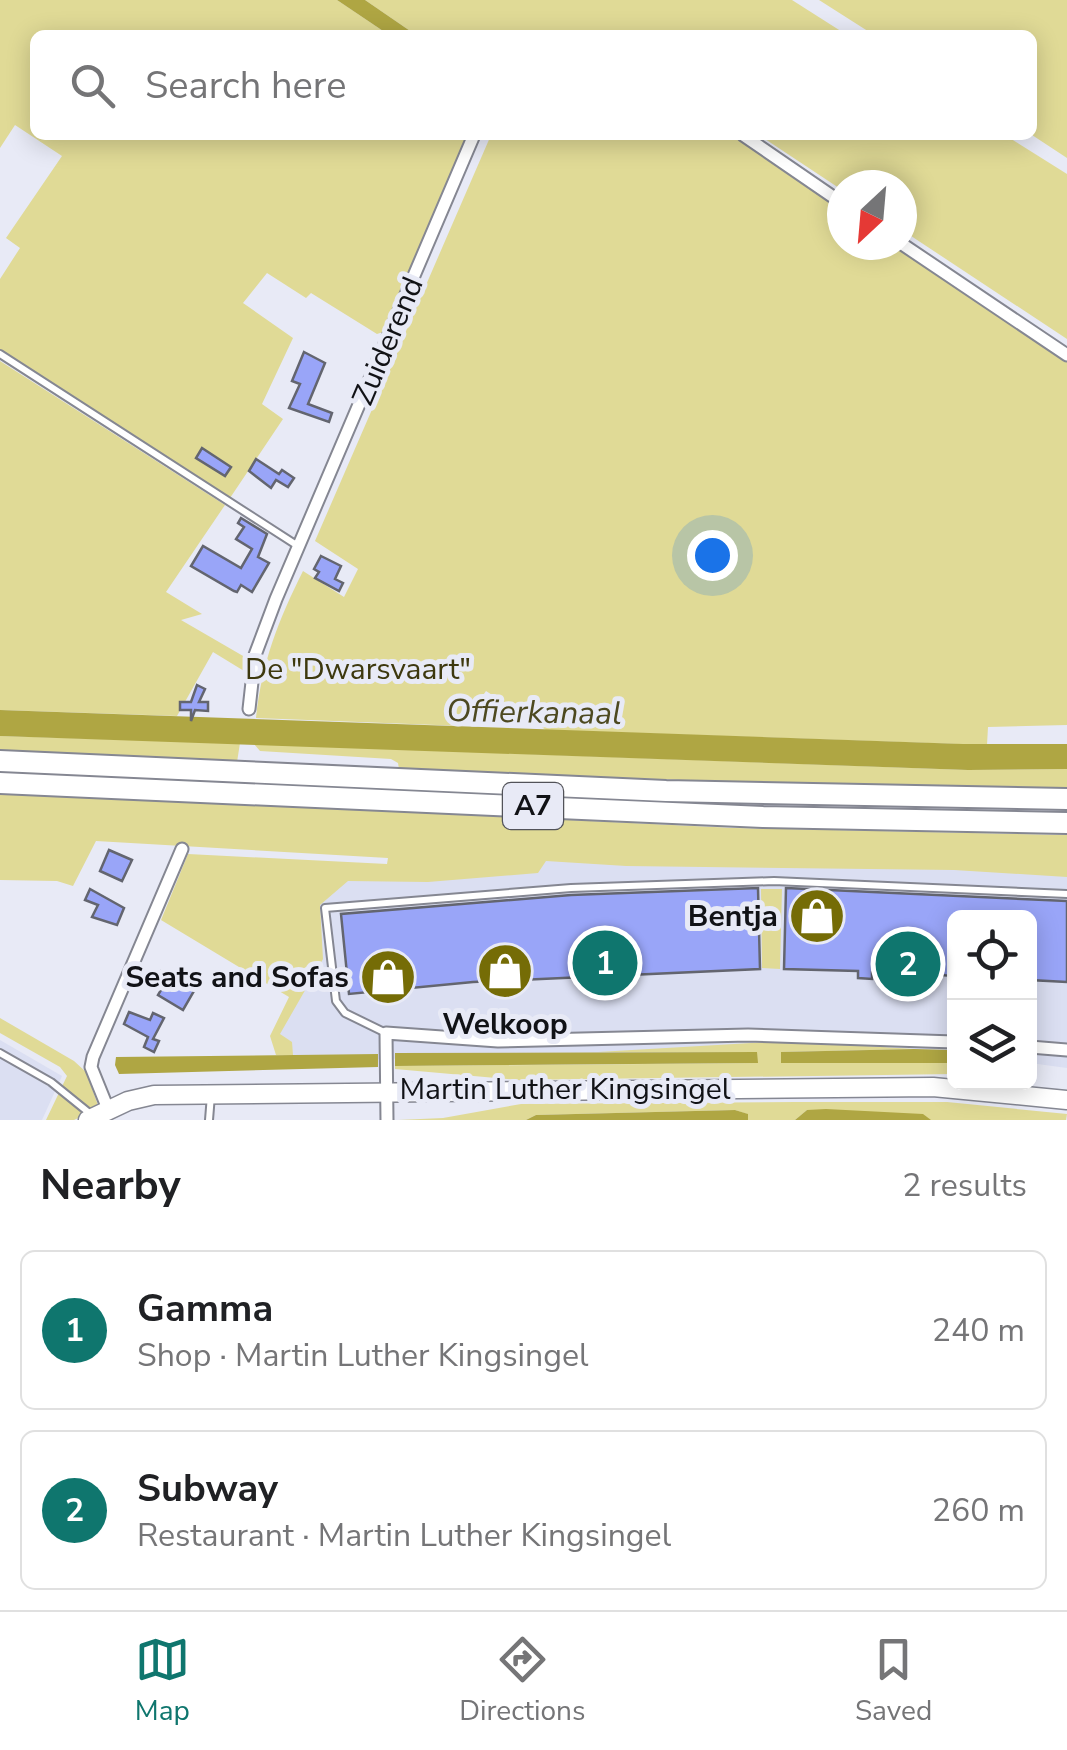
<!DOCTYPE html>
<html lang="en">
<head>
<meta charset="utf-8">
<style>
  :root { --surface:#fff; --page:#f6f6f6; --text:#202124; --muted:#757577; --line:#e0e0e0; --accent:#0f766e }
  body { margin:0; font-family:"Nunito Sans",sans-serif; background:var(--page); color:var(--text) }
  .controls { position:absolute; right:30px; bottom:30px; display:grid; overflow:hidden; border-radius:15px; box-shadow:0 5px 25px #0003 }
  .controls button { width:90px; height:90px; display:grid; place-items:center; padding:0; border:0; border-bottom:2px solid var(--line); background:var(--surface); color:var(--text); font:50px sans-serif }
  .compass { position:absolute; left:827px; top:170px; width:90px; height:90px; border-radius:50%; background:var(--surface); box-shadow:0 5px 25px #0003; rotate:206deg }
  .you { position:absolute; left:712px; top:555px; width:35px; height:35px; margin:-25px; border:8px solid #fff; border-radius:50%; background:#1a73e8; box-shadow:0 0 0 15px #1a73e833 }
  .badge { display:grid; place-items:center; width:65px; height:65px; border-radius:50%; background:var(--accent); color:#fff; font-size:32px; font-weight:700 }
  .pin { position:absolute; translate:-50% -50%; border:5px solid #fff; box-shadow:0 2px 10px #0006 }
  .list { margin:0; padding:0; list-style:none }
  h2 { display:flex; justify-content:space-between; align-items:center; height:130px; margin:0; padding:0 40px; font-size:42px }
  h2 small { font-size:32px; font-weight:400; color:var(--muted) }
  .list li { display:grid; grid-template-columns:65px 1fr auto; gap:30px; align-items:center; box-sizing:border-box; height:160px; margin:0 20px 20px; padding:0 20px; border:2px solid var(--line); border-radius:15px }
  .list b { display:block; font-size:38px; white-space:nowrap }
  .list p { margin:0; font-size:32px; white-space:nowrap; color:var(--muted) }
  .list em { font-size:32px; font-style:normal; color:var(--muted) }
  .icon { flex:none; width:55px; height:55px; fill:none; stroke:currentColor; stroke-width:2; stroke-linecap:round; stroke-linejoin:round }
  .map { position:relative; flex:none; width:1067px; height:1120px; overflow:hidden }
  .search { position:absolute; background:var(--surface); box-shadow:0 5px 25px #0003; left:30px; right:30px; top:30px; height:110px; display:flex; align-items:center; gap:25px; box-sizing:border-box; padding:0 35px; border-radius:15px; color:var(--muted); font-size:38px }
  .sheet { height:490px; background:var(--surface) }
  nav { display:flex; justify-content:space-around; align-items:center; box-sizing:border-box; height:140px; border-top:2px solid var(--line); background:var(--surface); font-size:28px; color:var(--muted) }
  nav a { display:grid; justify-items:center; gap:5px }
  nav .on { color:var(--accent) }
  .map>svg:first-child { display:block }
  .built { fill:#dbdff2 }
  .green { fill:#e0da96 }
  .water { fill:#afa643 }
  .building { fill:#99a5f8; stroke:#63656f; stroke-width:2.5 }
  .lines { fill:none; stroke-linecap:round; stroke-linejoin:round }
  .lane-casing { stroke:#858792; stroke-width:10 }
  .street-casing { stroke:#858792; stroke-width:15 }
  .secondary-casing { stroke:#858792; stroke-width:21 }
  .highway-casing { stroke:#858792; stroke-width:24 }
  .lane { stroke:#fff; stroke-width:6 }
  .street { stroke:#fff; stroke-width:11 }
  .secondary { stroke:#fff; stroke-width:18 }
  .highway { stroke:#fff; stroke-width:20 }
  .labels { text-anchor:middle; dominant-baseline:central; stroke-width:10; stroke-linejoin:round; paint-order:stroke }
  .shield { fill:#e8eaf6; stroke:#525359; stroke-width:2.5 }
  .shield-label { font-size:28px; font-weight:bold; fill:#111216 }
  .street-label { font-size:30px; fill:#111216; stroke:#e8eaf6 }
  .park-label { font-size:30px; fill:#3d380e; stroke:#e8eaf6 }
  .poi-label { font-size:30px; font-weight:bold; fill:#111216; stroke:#e8eaf6; text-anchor:end }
  .water-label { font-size:32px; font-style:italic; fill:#4d4920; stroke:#e8eaf6 }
</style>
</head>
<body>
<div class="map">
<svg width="1067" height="1120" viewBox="0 0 1067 1120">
  <rect width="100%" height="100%" fill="#e8eaf6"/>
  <g class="built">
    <polygon points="540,854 1067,871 1067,1068 1030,1063 1030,918 954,918 954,1057 418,1058 287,1062 274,1037 313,953 319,873"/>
    <polygon points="0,1040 62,1076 42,1120 0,1120"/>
  </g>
  <g class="green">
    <polygon points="0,0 337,0 389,35 35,35 35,135 467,135 383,332 377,334 311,293 306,298 267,273 243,303 293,338 262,404 283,419 230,498 0,350 0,279 20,248 6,238 62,156 15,125 0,148"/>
    <polygon points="365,0 792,0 847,35 416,35"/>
    <polygon points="819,0 1067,0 1067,158 1032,135 1032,35 874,35"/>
    <path d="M491,135H732L842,209V245H895L1067,359V725L988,727L987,745L546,730L486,691L462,726L256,718C262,662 278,621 303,571L344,597L358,569L315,541Z"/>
    <polygon points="759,135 1005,135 1067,174 1067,339 902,230 902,185 842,185 842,190"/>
    <polygon points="0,361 225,505 166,592 202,614 181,620 250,660 249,674 213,652 177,716 0,710"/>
    <polygon points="0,736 240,743 237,762 0,751"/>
    <polygon points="254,744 968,770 1067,769 1067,791 861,787 399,769 398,763 391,759 260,751"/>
    <polygon points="0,792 734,828 1067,835 1067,877 954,870 626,866 546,861 538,873 428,882 348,881 320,905 323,959 280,1034 292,1042 293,1055 276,1055 270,1036 289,997 161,920 188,854 387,864 388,858 96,841 73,886 57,881 0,880"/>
    <polygon points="761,889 782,889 780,969 762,968"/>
    <polygon points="0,1018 74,1061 86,1072 99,1108 74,1120 46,1120 67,1076 60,1067 0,1033"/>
    <polygon points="787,1041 914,1049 781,1052 954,1063 954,1074 518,1080 395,1069 395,1066 406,1066 757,1063 756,1052 598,1052"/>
    <polygon points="796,1102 947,1102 1067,1114 1066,1120 931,1120 807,1110 795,1120 748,1120 747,1114 735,1110 536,1115 526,1120 398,1120 443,1118 521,1104"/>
  </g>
  <g class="water">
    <polygon points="337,0 365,0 416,35 389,35"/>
    <polygon points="0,710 963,744 1067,744 1067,769 968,770 0,736"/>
    <polygon points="914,1049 954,1050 954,1063 781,1063 781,1052"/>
    <polygon points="757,1052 758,1063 395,1066 395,1053"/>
    <polygon points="378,1054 378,1067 119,1074 115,1065 116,1057"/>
    <polygon points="826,1109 923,1114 931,1120 795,1120 807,1110"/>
    <polygon points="735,1110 748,1114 748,1120 526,1120 536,1115"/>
  </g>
  <g class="building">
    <polygon points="304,352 325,363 308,404 332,413 329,422 289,408 300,384 292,381"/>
    <polygon points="202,448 231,467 225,476 196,458"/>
    <polygon points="256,459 279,474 282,470 294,478 288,487 276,480 271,488 249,471"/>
    <polygon points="241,518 267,534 258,557 269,563 252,592 241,585 237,592 234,591 191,566 203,546 241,568 252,549 236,539 244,527 238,523"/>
    <polygon points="321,556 341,566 335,579 343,583 339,591 315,578 319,572 314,569"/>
    <polygon points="197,685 205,689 199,702 208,702 208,711 195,710 191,721 191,710 180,710 180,702 191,702"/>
    <polygon points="109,850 132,860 122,881 100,871"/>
    <polygon points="758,888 760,969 473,982 349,994 341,914 571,895"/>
    <polygon points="786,888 1067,901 1067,982 1030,980 1030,918 954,918 954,976 910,973 910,980 896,979 896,972 872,972 872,979 858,978 858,971 784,969"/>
    <polygon points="90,889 124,908 117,925 92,917 98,905 85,900"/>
    <polygon points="161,971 194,991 183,1010 158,995 164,985 156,980"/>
    <polygon points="129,1012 150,1020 153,1013 164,1018 153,1039 159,1041 154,1052 144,1047 148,1037 124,1024"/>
  </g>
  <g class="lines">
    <g class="lane-casing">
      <g id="lane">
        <polyline points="0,354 298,546"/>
        <polyline points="386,1033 345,1013 336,1001 325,908 571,888 774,881 1067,894"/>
        <polyline points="0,1053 51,1082 93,1116"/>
        <polyline points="209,1120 211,1095"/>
      </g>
    </g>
    <g class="street-casing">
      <g id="street">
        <polyline points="743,135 842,203"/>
        <polyline points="902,244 1067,355"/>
        <polyline points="249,709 255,655 276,599 474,135"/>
        <polyline points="1030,1047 1067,1050"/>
        <polyline points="108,1109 91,1067 93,1057 182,849"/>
        <polyline points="387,1120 386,1033 498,1041 748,1035 954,1042"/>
      </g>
    </g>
    <g class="secondary-casing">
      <polyline id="secondary" points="88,1120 128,1101 154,1095 933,1087 1067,1100"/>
    </g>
    <g class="highway-casing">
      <g id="highway">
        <polyline points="0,761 666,791 1067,799"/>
        <polyline points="0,783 763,817 1067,823"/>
      </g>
    </g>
    <use href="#lane" class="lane"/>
    <use href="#street" class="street"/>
    <use href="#secondary" class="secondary"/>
    <use href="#highway" class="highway"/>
  </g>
  <defs>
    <g id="shop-disc" transform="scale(2.875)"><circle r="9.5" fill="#756c06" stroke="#e8eaf6"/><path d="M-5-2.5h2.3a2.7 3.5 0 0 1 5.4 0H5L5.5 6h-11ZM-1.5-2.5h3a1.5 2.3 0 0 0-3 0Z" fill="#fff"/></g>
  </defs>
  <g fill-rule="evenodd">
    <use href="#shop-disc" x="817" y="916"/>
    <use href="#shop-disc" x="505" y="971"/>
    <use href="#shop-disc" x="388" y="977"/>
  </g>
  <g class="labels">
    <rect class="shield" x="503" y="783" width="60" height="46" rx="8"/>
    <g class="shield-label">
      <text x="533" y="806">A7</text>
    </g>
    <g class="street-label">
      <text transform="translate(388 341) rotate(-67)">Zuiderend</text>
      <text x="565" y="1089">Martin Luther Kingsingel</text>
    </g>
    <g class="park-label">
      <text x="358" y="669">De "Dwarsvaart"</text>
    </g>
    <g class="poi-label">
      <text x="778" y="916">Bentja</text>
      <text x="349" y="977">Seats and Sofas</text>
      <text x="505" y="1024" text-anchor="middle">Welkoop</text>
    </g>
    <g class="water-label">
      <text transform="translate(534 712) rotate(1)">Offierkanaal</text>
    </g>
  </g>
</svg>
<div class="controls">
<button><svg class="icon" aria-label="locate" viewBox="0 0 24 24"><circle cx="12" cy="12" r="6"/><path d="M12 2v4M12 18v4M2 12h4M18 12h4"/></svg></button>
<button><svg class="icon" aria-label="layers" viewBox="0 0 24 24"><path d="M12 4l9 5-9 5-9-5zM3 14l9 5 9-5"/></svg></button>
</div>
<svg class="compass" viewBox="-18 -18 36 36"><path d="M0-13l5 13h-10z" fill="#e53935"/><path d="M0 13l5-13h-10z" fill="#757577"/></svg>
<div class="you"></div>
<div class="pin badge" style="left:605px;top:963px">1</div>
<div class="pin badge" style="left:908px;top:964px">2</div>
<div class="search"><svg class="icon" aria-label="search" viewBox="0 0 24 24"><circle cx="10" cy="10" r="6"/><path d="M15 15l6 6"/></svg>Search here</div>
</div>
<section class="sheet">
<h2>Nearby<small>2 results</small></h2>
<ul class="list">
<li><span class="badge">1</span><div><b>Gamma</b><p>Shop · Martin Luther Kingsingel</p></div><em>240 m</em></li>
<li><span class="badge">2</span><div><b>Subway</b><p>Restaurant · Martin Luther Kingsingel</p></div><em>260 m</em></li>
</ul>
</section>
<nav>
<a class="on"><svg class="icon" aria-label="map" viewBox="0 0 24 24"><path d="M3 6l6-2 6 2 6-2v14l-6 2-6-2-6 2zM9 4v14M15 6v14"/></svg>Map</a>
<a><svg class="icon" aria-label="directions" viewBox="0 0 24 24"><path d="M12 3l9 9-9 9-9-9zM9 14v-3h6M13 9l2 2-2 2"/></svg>Directions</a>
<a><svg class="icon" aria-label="saved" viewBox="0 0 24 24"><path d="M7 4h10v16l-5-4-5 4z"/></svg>Saved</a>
</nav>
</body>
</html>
